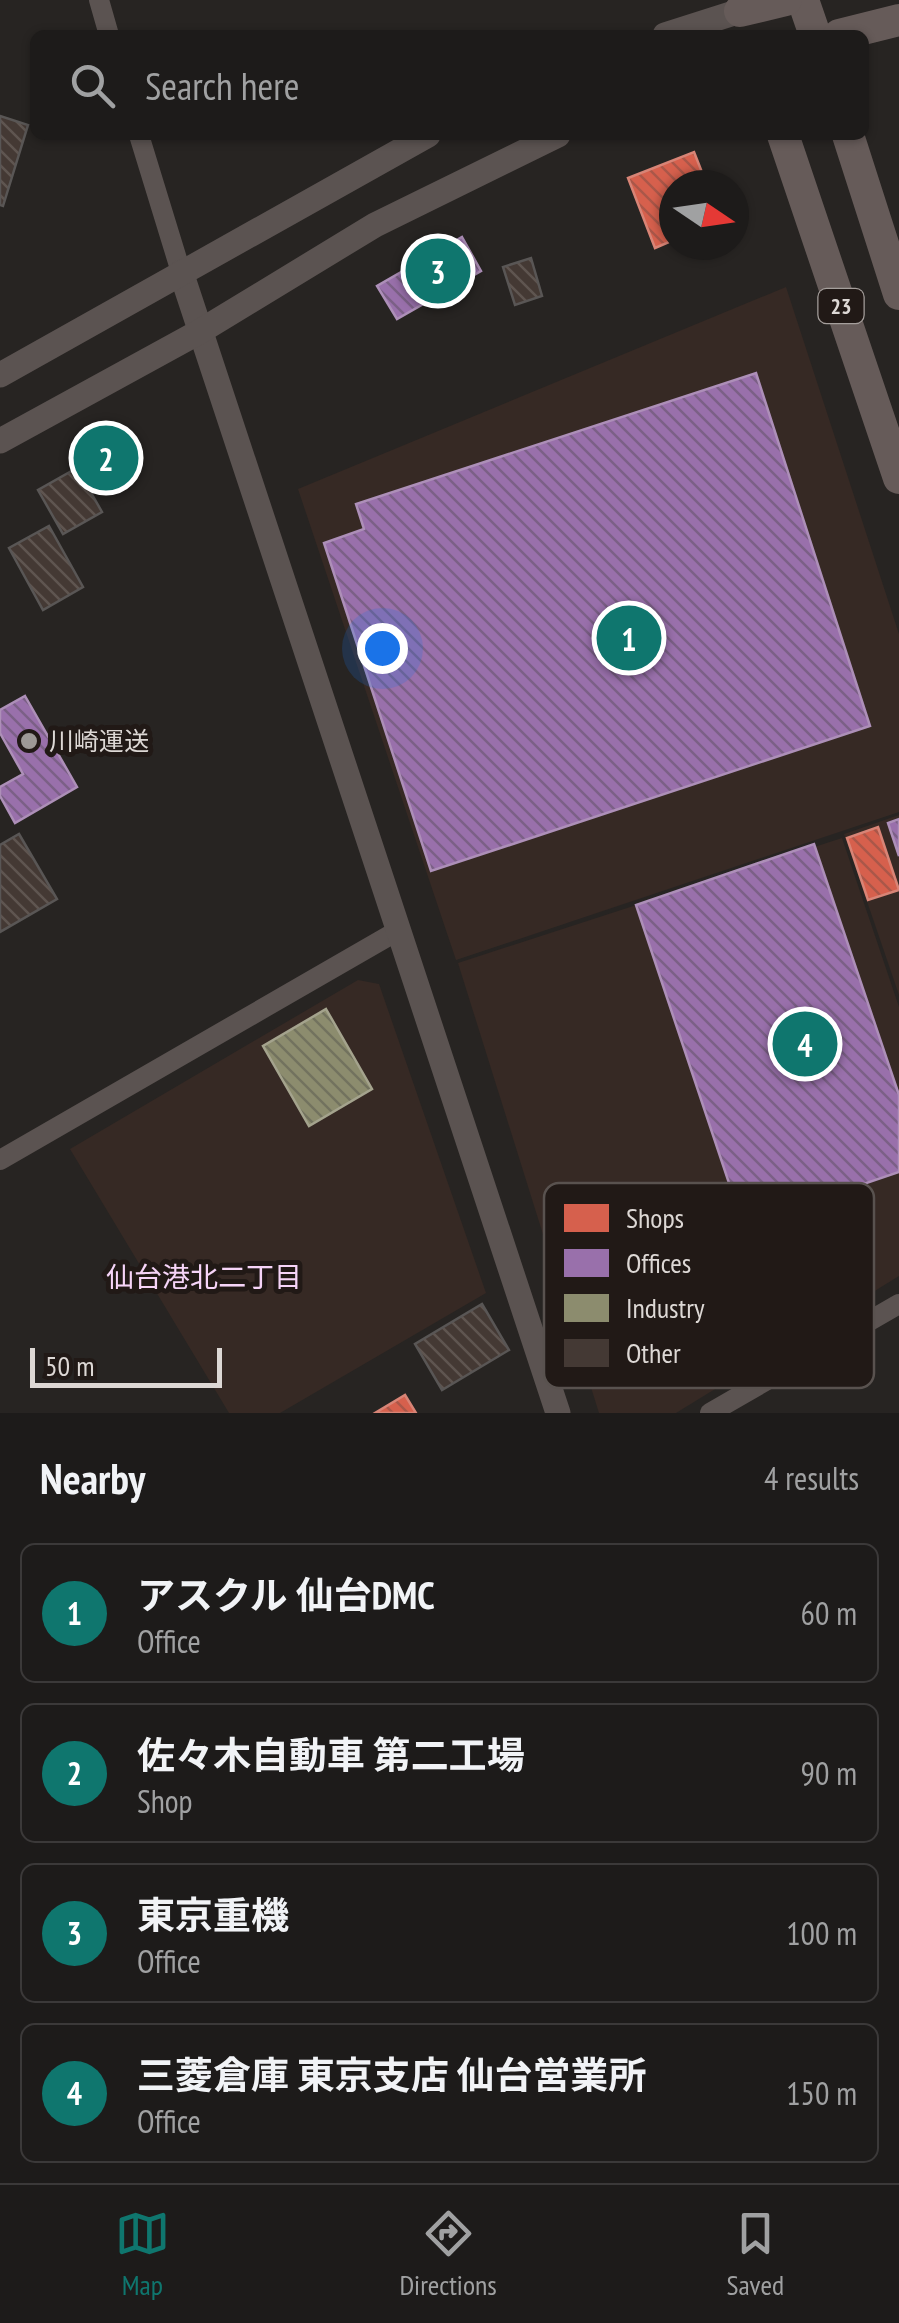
<!DOCTYPE html>
<html lang="en">
<head>
<meta charset="utf-8">
<style>
  :root { --surface:#1d1b1a; --page:#252423; --text:#f1f3f6; --muted:#a0a1a2; --line:#3b3939; --accent:#0f766e }
  body { margin:0; font-family:"PT Sans Narrow","Noto Sans JP",sans-serif; background:var(--page); color:var(--text) }
  .compass { position:absolute; left:659px; top:170px; width:90px; height:90px; border-radius:50%; background:var(--surface); box-shadow:0 2px 8px #0004; rotate:103deg }
  .scale { position:absolute; left:30px; bottom:25px; width:192px; box-sizing:border-box; padding-left:10px; border:5px solid #ddd8d5; border-top:0; font-size:28px; line-height:35px; white-space:nowrap; color:#ddd8d5; -webkit-text-stroke:8px #211916; paint-order:stroke }
  .you { position:absolute; left:382px; top:648px; width:35px; height:35px; margin:-25px; border:8px solid #fff; border-radius:50%; background:#1a73e8; box-shadow:0 0 0 15px #1a73e833 }
  .badge { display:grid; place-items:center; width:65px; height:65px; border-radius:50%; background:var(--accent); color:#fff; font-size:32px; font-weight:700 }
  .pin { position:absolute; translate:-50% -50%; border:5px solid #fff; box-shadow:0 2px 10px #0006 }
  .list { margin:0; padding:0; list-style:none }
  h2 { display:flex; justify-content:space-between; align-items:center; height:130px; margin:0; padding:0 40px; font-size:42px }
  h2 small { font-size:32px; font-weight:400; color:var(--muted) }
  .list li { display:grid; grid-template-columns:65px 1fr auto; gap:30px; align-items:center; box-sizing:border-box; height:140px; margin:0 20px 20px; padding:0 20px; border:2px solid var(--line); border-radius:15px }
  .list b { display:block; font-size:38px; white-space:nowrap }
  .list p { margin:0; font-size:32px; white-space:nowrap; color:var(--muted) }
  .list em { font-size:32px; font-style:normal; color:var(--muted) }
  .icon { flex:none; width:55px; height:55px; fill:none; stroke:currentColor; stroke-width:2; stroke-linecap:round; stroke-linejoin:round }
  .map { position:relative; flex:none; width:899px; height:1413px; overflow:hidden }
  .search { position:absolute; background:var(--surface); box-shadow:0 2px 8px #0004; left:30px; right:30px; top:30px; height:110px; display:flex; align-items:center; gap:25px; box-sizing:border-box; padding:0 35px; border-radius:15px; color:var(--muted); font-size:38px }
  .sheet { height:770px; background:var(--surface) }
  nav { display:flex; justify-content:space-around; align-items:center; box-sizing:border-box; height:140px; border-top:2px solid var(--line); background:var(--surface); font-size:28px; color:var(--muted) }
  nav a { display:grid; justify-items:center; gap:5px }
  nav .on { color:var(--accent) }
  .map>svg:first-child { display:block }
  .built { fill:#362924 }
  .shops { fill:url(#shops-back-hatch); stroke:#d88476; stroke-width:2.5 }
  .offices { fill:url(#offices-back-hatch); stroke:#ad8fb8; stroke-width:2.5 }
  .industry { fill:url(#industry-back-hatch); stroke:#a4a38d; stroke-width:2.5 }
  .building { fill:url(#building-back-hatch); stroke:#595655; stroke-width:2.5 }
  .lines { fill:none; stroke-linecap:round; stroke-linejoin:round }
  .minor { stroke:#5b5351; stroke-width:20 }
  .tertiary { stroke:#5b5351; stroke-width:25 }
  .primary { stroke:#665b59; stroke-width:32 }
  .poi-dot { fill:#9d9996; stroke:#211916; stroke-width:4 }
  .labels { text-anchor:middle; dominant-baseline:central; stroke-width:10; stroke-linejoin:round; paint-order:stroke }
  .shield { fill:#211916; stroke:#a59f9c; stroke-width:2.5 }
  .shield-label { font-size:22px; font-weight:bold; fill:#ddd8d5 }
  .poi-label { font-size:25px; fill:#ddd8d5; stroke:#211916; text-anchor:start }
  .neighbourhood-label { font-size:28px; fill:#f6d4f8; stroke:#211916 }
  .key { fill:#211916; stroke:#59524f; stroke-width:2.5 }
  .key-label { font-size:28px; fill:#ddd8d5 }
</style>
</head>
<body>
<div class="map">
<svg width="899" height="1413" viewBox="0 0 899 1413">
  <defs>
    <pattern id="shops-back-hatch" width="6" height="6" patternUnits="userSpaceOnUse" patternTransform="scale(2.5)"><rect width="6" height="6" fill="#d6604d"/><path d="M-1 5l2 2M0 0l6 6M5-1l2 2" fill="none" stroke="#aa5749"/></pattern>
    <pattern id="offices-back-hatch" width="6" height="6" patternUnits="userSpaceOnUse" patternTransform="scale(2.5)"><rect width="6" height="6" fill="#9970ab"/><path d="M-1 5l2 2M0 0l6 6M5-1l2 2" fill="none" stroke="#7b6086"/></pattern>
    <pattern id="industry-back-hatch" width="6" height="6" patternUnits="userSpaceOnUse" patternTransform="scale(2.5)"><rect width="6" height="6" fill="#8c8c6e"/><path d="M-1 5l2 2M0 0l6 6M5-1l2 2" fill="none" stroke="#72725e"/></pattern>
    <pattern id="building-back-hatch" width="6" height="6" patternUnits="userSpaceOnUse" patternTransform="scale(2.5)"><rect width="6" height="6" fill="#443934"/><path d="M-1 5l2 2M0 0l6 6M5-1l2 2" fill="none" stroke="#5f5550"/></pattern>
  </defs>
  <rect width="100%" height="100%" fill="#272422"/>
  <g class="built">
    <polygon points="786,287 899,634 899,812 456,960 298,489"/>
    <polygon points="899,815 899,995 844,834"/>
    <polygon points="842,838 899,1007 899,1276 676,1413 599,1413 458,963"/>
    <polygon points="358,980 379,984 486,1293 280,1413 229,1413 70,1149"/>
  </g>
  <g class="shops">
    <polygon points="694,152 707,185 674,185 674,240 655,248 628,178"/>
    <polygon points="109,443 120,458 101,471 90,456"/>
    <polygon points="878,827 899,890 868,900 847,838"/>
    <polygon points="405,1395 416,1413 375,1413"/>
  </g>
  <g class="offices">
    <polygon points="462,237 481,271 397,319 377,286"/>
    <polygon points="756,373 870,726 431,871 324,543 364,529 356,504"/>
    <polygon points="25,696 77,787 15,823 0,796 0,787 23,774 0,733 0,710"/>
    <polygon points="899,819 899,856 888,823"/>
    <polygon points="814,844 899,1095 899,1172 743,1225 636,905"/>
  </g>
  <polygon class="industry" points="326,1009 372,1089 309,1126 263,1046"/>
  <g class="building">
    <polygon points="0,116 28,125 3,206 0,205"/>
    <polygon points="531,258 542,296 515,305 503,267"/>
    <polygon points="77,468 102,512 63,534 38,490"/>
    <polygon points="49,526 83,587 43,610 9,548"/>
    <polygon points="19,834 57,899 0,932 0,845"/>
    <polygon points="482,1304 509,1350 442,1390 415,1344"/>
  </g>
  <g class="lines">
    <g class="minor">
      <polyline points="99,0 109,35"/>
      <polyline points="139,135 181,272"/>
      <polyline points="0,1160 399,930"/>
      <polyline points="710,1413 899,1304"/>
    </g>
    <g class="tertiary">
      <polyline points="665,35 740,11"/>
      <polyline points="181,272 558,1413"/>
      <polyline points="0,375 428,135"/>
      <polyline points="0,441 199,332 375,225 558,135"/>
    </g>
    <g class="primary">
      <polyline points="803,0 815,35"/>
      <polyline points="740,11 786,0"/>
      <polyline points="839,35 899,20"/>
      <polyline points="783,135 899,478"/>
      <polyline points="848,135 899,294"/>
    </g>
  </g>
  <circle class="poi-dot" cx="29" cy="741" r="10"/>
  <g class="labels">
    <rect class="shield" x="818.5" y="289" width="45" height="34" rx="8"/>
    <g class="shield-label">
      <text x="841" y="306">23</text>
    </g>
    <g class="poi-label">
      <text x="49" y="741">川崎運送</text>
    </g>
    <g class="neighbourhood-label">
      <text x="204" y="1276">仙台港北二丁目</text>
    </g>
  </g>
  <rect x="544" y="1183" width="330" height="205" rx="15" class="key"/>
  <rect x="564" y="1204" width="45" height="28" fill="#d6604d"/>
  <rect x="564" y="1249" width="45" height="28" fill="#9970ab"/>
  <rect x="564" y="1294" width="45" height="28" fill="#8c8c6e"/>
  <rect x="564" y="1339" width="45" height="28" fill="#443934"/>
  <g class="key-label">
    <text x="626" y="1228">Shops</text>
    <text x="626" y="1273">Offices</text>
    <text x="626" y="1318">Industry</text>
    <text x="626" y="1363">Other</text>
  </g>
</svg>
<svg class="compass" viewBox="-18 -18 36 36"><path d="M0-13l5 13h-10z" fill="#e53935"/><path d="M0 13l5-13h-10z" fill="#a0a1a2"/></svg>
<div class="scale">50 m</div>
<div class="you"></div>
<div class="pin badge" style="left:629px;top:638px">1</div>
<div class="pin badge" style="left:106px;top:458px">2</div>
<div class="pin badge" style="left:438px;top:271px">3</div>
<div class="pin badge" style="left:805px;top:1044px">4</div>
<div class="search"><svg class="icon" aria-label="search" viewBox="0 0 24 24"><circle cx="10" cy="10" r="6"/><path d="M15 15l6 6"/></svg>Search here</div>
</div>
<section class="sheet">
<h2>Nearby<small>4 results</small></h2>
<ul class="list">
<li><span class="badge">1</span><div><b>アスクル 仙台DMC</b><p>Office</p></div><em>60 m</em></li>
<li><span class="badge">2</span><div><b>佐々木自動車 第二工場</b><p>Shop</p></div><em>90 m</em></li>
<li><span class="badge">3</span><div><b>東京重機</b><p>Office</p></div><em>100 m</em></li>
<li><span class="badge">4</span><div><b>三菱倉庫 東京支店 仙台営業所</b><p>Office</p></div><em>150 m</em></li>
</ul>
</section>
<nav>
<a class="on"><svg class="icon" aria-label="map" viewBox="0 0 24 24"><path d="M3 6l6-2 6 2 6-2v14l-6 2-6-2-6 2zM9 4v14M15 6v14"/></svg>Map</a>
<a><svg class="icon" aria-label="directions" viewBox="0 0 24 24"><path d="M12 3l9 9-9 9-9-9zM9 14v-3h6M13 9l2 2-2 2"/></svg>Directions</a>
<a><svg class="icon" aria-label="saved" viewBox="0 0 24 24"><path d="M7 4h10v16l-5-4-5 4z"/></svg>Saved</a>
</nav>
</body>
</html>
